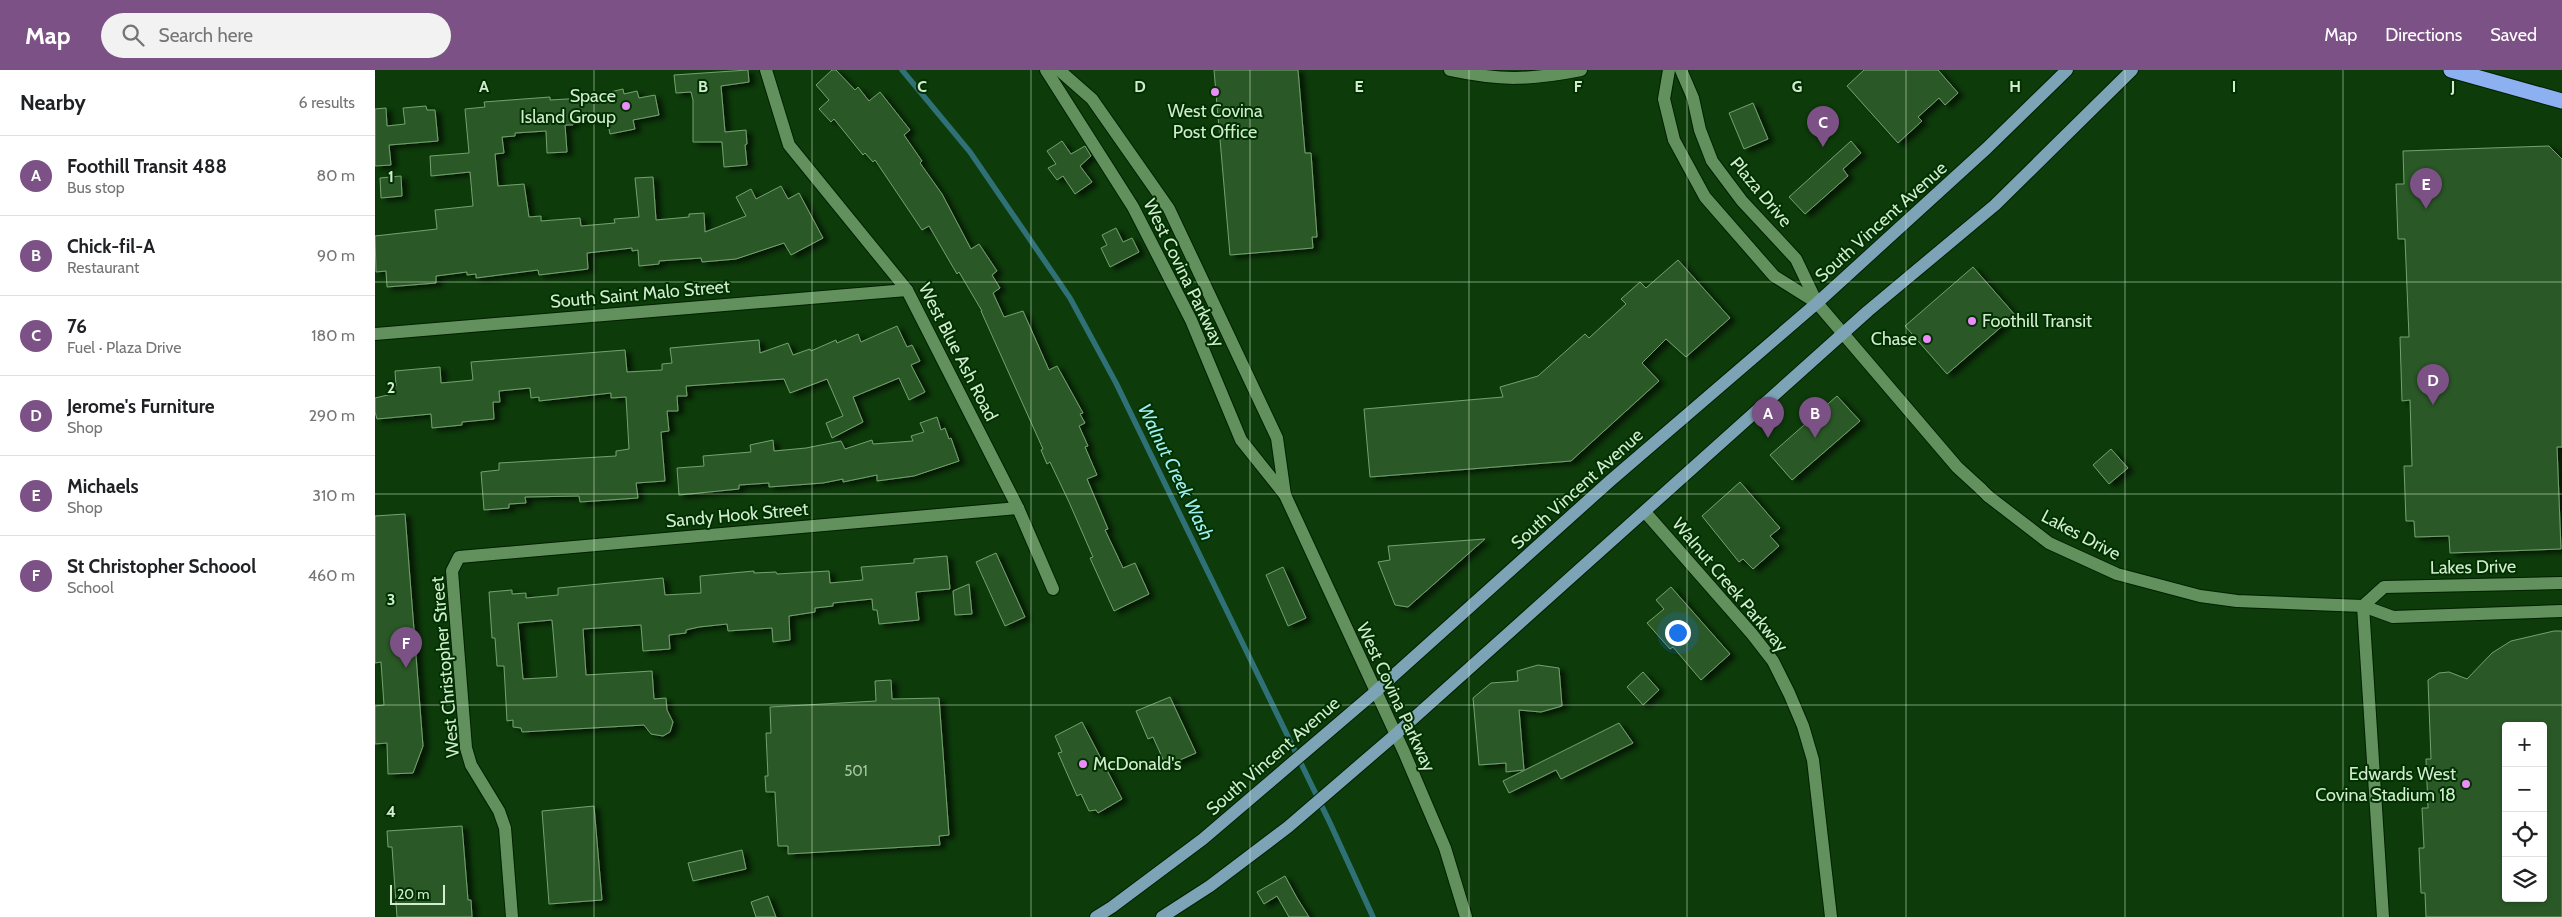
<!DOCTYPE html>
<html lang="en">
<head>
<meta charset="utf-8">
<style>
  :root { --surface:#fff; --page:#f2f2f2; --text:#202124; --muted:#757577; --line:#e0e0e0; --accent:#7c5185 }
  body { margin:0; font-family:Cabin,sans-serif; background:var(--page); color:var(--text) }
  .controls { position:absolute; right:15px; bottom:15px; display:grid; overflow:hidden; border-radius:5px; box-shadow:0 1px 4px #0004 }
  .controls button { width:45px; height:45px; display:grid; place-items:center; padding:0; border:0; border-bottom:1px solid var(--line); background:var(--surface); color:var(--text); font:25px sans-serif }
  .scale { position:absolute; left:15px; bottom:12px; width:55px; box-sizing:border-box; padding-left:5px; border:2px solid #d3ecd0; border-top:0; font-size:14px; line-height:18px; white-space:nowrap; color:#d3ecd0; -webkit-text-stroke:4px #013100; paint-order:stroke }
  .you { position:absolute; left:1302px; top:562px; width:18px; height:18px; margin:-12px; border:4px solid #fff; border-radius:50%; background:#1a73e8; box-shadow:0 0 0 8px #1a73e833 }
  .badge { display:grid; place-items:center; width:32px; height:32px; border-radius:50%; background:var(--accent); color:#fff; font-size:16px; font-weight:700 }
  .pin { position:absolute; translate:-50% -41px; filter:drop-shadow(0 1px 2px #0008) }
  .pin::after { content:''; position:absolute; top:26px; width:18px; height:15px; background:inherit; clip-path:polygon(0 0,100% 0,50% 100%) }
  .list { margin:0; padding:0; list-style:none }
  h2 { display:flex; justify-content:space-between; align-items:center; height:65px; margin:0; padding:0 20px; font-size:21px }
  h2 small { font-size:16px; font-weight:400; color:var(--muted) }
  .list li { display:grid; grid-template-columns:32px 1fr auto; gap:15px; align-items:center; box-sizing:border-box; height:80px; padding:0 20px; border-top:1px solid var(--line) }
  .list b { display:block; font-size:19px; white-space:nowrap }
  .list p { margin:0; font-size:16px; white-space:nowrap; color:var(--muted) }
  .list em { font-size:16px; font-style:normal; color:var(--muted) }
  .icon { flex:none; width:28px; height:28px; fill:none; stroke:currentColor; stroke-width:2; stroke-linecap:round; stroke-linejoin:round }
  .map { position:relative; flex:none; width:2187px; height:847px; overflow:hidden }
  header { display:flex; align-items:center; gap:30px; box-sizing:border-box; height:70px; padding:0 25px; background:var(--accent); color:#fff }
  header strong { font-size:24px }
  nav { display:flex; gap:28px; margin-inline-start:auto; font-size:18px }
  .search { width:350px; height:45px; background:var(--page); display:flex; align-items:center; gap:12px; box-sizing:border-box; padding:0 18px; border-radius:28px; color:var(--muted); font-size:19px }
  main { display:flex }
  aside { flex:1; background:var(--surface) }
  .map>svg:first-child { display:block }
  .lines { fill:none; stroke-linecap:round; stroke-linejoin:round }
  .stream { stroke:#2f7176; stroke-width:5.5 }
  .building { fill:#2c5928; stroke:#73a26e; fill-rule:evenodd; filter:url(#shadow) }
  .street-casing { stroke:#002000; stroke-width:14 }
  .secondary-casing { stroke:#002000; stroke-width:14 }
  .primary-casing { stroke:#002000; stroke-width:14 }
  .highway-casing { stroke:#002000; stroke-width:17 }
  .street { stroke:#63915e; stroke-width:12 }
  .secondary { stroke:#63915e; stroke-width:12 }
  .primary { stroke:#7ca4b6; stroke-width:12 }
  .highway { stroke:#8db0f1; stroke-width:15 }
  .grid { fill:none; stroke:#d3ecd0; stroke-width:1; stroke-opacity:0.55 }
  .poi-dot { fill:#ec8cfb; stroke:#013100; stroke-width:2 }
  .labels { text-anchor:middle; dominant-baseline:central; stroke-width:4; stroke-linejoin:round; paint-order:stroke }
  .number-label { font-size:15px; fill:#a9c7a6 }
  .poi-label { font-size:18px; fill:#d3ecd0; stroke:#013100; text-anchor:end }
  .street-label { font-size:18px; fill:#d3ecd0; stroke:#013100 }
  .water-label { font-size:19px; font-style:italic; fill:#9ff0f6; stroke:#013100 }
  .grid-label { font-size:16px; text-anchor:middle; font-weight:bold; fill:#d3ecd0; stroke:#013100; stroke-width:4; stroke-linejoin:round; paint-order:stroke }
</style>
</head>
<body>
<header>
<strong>Map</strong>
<div class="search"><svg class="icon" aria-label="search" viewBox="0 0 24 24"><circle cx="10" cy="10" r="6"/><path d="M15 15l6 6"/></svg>Search here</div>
<nav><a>Map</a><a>Directions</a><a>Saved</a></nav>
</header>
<main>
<aside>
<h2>Nearby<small>6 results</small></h2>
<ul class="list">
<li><span class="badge">A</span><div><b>Foothill Transit 488</b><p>Bus stop</p></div><em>80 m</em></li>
<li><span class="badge">B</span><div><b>Chick-fil-A</b><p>Restaurant</p></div><em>90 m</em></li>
<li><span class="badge">C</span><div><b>76</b><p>Fuel · Plaza Drive</p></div><em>180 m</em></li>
<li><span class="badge">D</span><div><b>Jerome's Furniture</b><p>Shop</p></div><em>290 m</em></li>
<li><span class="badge">E</span><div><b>Michaels</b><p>Shop</p></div><em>310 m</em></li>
<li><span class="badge">F</span><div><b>St Christopher Schoool</b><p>School</p></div><em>460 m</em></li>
</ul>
</aside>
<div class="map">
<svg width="2187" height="847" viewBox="0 0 2187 847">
  <defs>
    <filter id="shadow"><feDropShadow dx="5.5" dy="3" stdDeviation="2.5" flood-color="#0009"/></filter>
  </defs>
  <rect width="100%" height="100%" fill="#0d3b0a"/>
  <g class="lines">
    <polyline class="stream" points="527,0 595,82 695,228 741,313 955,753 998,847"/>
  </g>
  <g class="building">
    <polygon points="373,0 374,12 346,16 350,62 371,60 372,74 370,75 372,95 349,97 347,72 318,72 318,30 316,22 301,23 299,5"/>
    <polygon points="457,0 461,0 480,20 483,17 494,31 505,22 535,60 529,65 547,91 545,93 567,124 596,179 604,174 622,201 617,205 625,218 618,223 629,247 648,241 674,300 682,296 708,343 705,344 710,353 704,356 713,376 710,377 722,405 712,409 733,459 730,460 748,498 760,493 774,524 739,541 715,488 718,487 694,432 675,392 672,394 666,380 668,379 606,241 607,241 584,202 582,204 554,156 547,160 500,90 498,92 490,83 488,85 459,49 456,52 444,39 454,30 441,15"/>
    <polygon points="839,0 923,0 930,83 936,83 942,167 937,167 938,178 855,185"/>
    <polygon points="1489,0 1563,0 1583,23 1570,35 1564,28 1543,47 1547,51 1523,73 1472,16"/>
    <polygon points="248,19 249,24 262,21 264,28 280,25 284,45 258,50 260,59 235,64 232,49 197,50 198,55 190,55 192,82 172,83 171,61 140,63 140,66 127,67 129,83 120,84 123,116 149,114 154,147 166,146 166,151 205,148 206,156 240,153 239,149 264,147 260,108 278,107 281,150 314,147 314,144 329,143 330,162 371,146 361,127 376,119 381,129 406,116 413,129 424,123 448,168 416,185 409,173 361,189 327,192 326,188 284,191 284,194 264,196 263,180 257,181 257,178 212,183 213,199 164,205 163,200 101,208 101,204 92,205 92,202 61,206 61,213 12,217 11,201 1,202 0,166 62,159 60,140 98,136 95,102 56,106 55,86 94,83 90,39 110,37 109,32 175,27 175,30 227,27 227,24"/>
    <polygon points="1378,33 1393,69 1369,79 1354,43"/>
    <polygon points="51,36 52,40 60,40 63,71 14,75 16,95 0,96 0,39 11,38 12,56 30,54 28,38"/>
    <polygon points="687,71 696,84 710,76 716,86 705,96 717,112 700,124 688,106 682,110 673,98 681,94 672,81"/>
    <polygon points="1476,71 1486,83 1468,99 1473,106 1430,144 1414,127"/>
    <polygon points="2174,76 2187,89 2187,377 2182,377 2186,479 2075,483 2074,466 2040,467 2039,451 2031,451 2029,396 2037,396 2035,330 2027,331 2025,267 2034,267 2030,169 2023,169 2021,114 2029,114 2028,81"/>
    <polygon points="26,106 27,126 6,128 5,108"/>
    <polygon points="741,158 748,172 757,168 764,182 735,197 726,178 732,175 727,165"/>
    <polygon points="1303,190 1355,248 1311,287 1291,269 1267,293 1284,311 1196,391 995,407 989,339 1128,327 1125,317 1163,306 1210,264 1214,268 1251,234 1246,229 1265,212 1271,218"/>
    <polygon points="1598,197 1640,245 1572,304 1530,256"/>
    <polygon points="522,256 532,277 537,275 545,291 536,295 550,322 534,330 524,308 478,327 488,352 457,368 451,353 468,346 452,309 415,323 409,309 311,316 312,326 302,326 303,341 292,341 294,361 286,362 290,411 261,413 263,428 205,432 204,426 150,427 151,433 134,434 134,438 109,440 106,402 124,400 124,393 241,386 241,381 254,379 251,327 236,328 236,323 164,331 164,327 156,328 155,318 124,321 125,332 118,332 119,349 87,352 87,355 57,358 56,344 2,349 0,342 0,328 17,324 17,317 21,316 20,301 65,297 66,313 98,310 96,292 250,280 252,302 287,300 287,294 297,293 295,278 384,270 385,283 413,273 418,285 435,279 436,281 461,270 462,273 483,264 486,272"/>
    <polygon points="1462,326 1485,351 1417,410 1395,385"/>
    <polygon points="562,347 566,360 570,358 574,369 576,368 584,391 539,406 502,411 502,405 468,412 468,409 448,413 394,417 394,413 364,415 364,419 304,425 302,398 329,396 328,386 376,382 375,375 398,370 399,381 431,378 466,371 470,379 497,370 498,374 538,371 536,366 549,362 545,353"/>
    <polygon points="1736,379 1753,398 1734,414 1718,395"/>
    <polygon points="1365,412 1405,458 1395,466 1404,476 1378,499 1368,489 1364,492 1327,446"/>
    <polygon points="30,444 48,676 38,703 13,704 12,673 0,674 0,636 9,635 6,592 0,593 0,446"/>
    <polygon points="1110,469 1033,537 1020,535 1003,492 1015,490 1013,476"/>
    <polygon points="621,483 650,547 630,556 601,492"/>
    <path d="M572,486L575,519L541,522L544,550L504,554L502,540H498L497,529L458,533V536L440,538V542L414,546L415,570L398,572L397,558L353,561L352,554L324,557L311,560V563L294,565L295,579L268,581L266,555L208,559L211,605L277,601L279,629L291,628L292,640L298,652L295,662L288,666L276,664L269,655L147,662L146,658L138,657V650L132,651L129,596H122L120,568H117L114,522L137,520V524L151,523V528L183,525V518L288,508L290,525L326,523L325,506L379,501V503L401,502L402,504L454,501L455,513L488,510L486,497L539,493V489ZM177,550L182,607L148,609L143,553Z"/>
    <polygon points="908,497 931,548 913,556 891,505"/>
    <polygon points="594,514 597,544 580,545 578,521"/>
    <polygon points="1296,517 1355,584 1326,610 1298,577 1295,579 1272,553 1289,539 1281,530"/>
    <path d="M2179,561H2187V847H2051L2050,823H2046L2044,778H2049L2047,738H2053L2051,689H2056L2053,610L2064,603L2074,602L2092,609L2117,583L2136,571ZM2131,656H2168V828H2131Z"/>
    <polygon points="1163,595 1184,598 1187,636 1166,642 1144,640 1149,700 1131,702 1131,693 1104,695 1098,628 1116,613 1143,611 1142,601"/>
    <polygon points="1268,602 1284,620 1268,635 1252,617"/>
    <polygon points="516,610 517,629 564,628 574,765 564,766 565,775 413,784 413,776 403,776 400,722 391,722 390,706 393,706 391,663 396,663 395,637 501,631 500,611"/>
    <polygon points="795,627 821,683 791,696 778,667 773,669 761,641"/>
    <polygon points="707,652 747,729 723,743 721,740 714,741 706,724 702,726 683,683 687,682 680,666"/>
    <polygon points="1244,653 1258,673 1186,709 1181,700 1134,723 1128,711"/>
    <polygon points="219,736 227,830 174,834 167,741"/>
    <polygon points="87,756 93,830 96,830 97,847 22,847 17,777 13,777 12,761"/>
    <polygon points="367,780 371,799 318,811 313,793"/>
    <polygon points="910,806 922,828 934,847 914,847 902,826 889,834 882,822"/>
    <polygon points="393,826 401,847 381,847 376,832"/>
  </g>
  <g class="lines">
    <g class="street-casing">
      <g id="street">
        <polyline points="391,0 414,75 532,220 643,438 678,519"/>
        <path d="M1075,0C1126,11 1155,10 1206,0"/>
        <polyline points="1294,0 1289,29 1299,70 1330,127 1399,206 1442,233"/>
        <polyline points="1306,0 1318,28 1325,60 1337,91 1367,131 1421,189 1442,233 1582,397 1606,419"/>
        <polyline points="0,264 532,220"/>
        <polyline points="1613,426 1674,473 1742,504 1825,526 1862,531 1988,536 2018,547 2187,541"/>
        <polyline points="1270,442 1377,564 1398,591 1414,623 1428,656 1438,690 1456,847"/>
        <polyline points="1988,536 2008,847"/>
        <polyline points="1988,536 2009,517 2187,513"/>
        <polyline points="137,847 130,758 124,741 96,695 91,678 77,501 84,487 643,438"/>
      </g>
    </g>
    <g class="secondary-casing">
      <g id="secondary">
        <polyline points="671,0 758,137 816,250 866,370 910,425 1029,682 1070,778 1091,847"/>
        <polyline points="684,0 717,29 794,139 902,368 910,425"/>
        <polyline points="1606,419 1613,426"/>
      </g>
    </g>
    <g class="primary-casing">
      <g id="primary">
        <polyline points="721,847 737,837 828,769 999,623 1235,411 1442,233 1612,78 1692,0"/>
        <polyline points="787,847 835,816 913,757 1021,664 1493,241 1620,135 1757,0"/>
      </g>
    </g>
    <g class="highway-casing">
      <polyline id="highway" points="2076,0 2187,31"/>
    </g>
    <use href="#street" class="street"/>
    <use href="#secondary" class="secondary"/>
    <use href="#primary" class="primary"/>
    <use href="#highway" class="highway"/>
  </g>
  <path class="grid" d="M219,0V847M437,0V847M656,0V847M875,0V847M1094,0V847M1312,0V847M1531,0V847M1750,0V847M1968,0V847M0,212H2187M0,424H2187M0,635H2187"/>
  <g class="poi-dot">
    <circle cx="840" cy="22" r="5"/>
    <circle cx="251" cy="36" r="5"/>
    <circle cx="1597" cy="251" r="5"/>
    <circle cx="1552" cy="269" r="5"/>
    <circle cx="708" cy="694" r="5"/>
    <circle cx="2091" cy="714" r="5"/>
  </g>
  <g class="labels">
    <g class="number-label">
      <text x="481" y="701">501</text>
    </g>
    <g class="poi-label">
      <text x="241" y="26">Space<tspan x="241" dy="21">Island Group</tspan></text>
      <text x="840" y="41" text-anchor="middle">West Covina<tspan x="840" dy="21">Post Office</tspan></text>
      <text x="1607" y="251" text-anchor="start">Foothill Transit</text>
      <text x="1542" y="269">Chase</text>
      <text x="718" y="694" text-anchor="start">McDonald's</text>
      <text x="2081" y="704">Edwards West<tspan x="2081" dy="21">Covina Stadium 18</tspan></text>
    </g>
    <g class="street-label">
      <text transform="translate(1386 122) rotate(50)">Plaza Drive</text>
      <text transform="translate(1506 152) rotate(-42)">South Vincent Avenue</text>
      <text transform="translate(809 203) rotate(64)">West Covina Parkway</text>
      <text transform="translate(265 224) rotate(-5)">South Saint Malo Street</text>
      <text transform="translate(583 282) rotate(63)">West Blue Ash Road</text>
      <text transform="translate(1202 419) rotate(-42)">South Vincent Avenue</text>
      <text transform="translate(362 445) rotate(-5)">Sandy Hook Street</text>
      <text transform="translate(1706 465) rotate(28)">Lakes Drive</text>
      <text transform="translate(2098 497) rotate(-1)">Lakes Drive</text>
      <text transform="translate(1355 515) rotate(50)">Walnut Creek Parkway</text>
      <text transform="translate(70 597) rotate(-95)">West Christopher Street</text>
      <text transform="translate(1021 627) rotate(65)">West Covina Parkway</text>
      <text transform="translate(898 686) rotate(-41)">South Vincent Avenue</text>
    </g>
    <g class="water-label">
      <text transform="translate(801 402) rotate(64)">Walnut Creek Wash</text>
    </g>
  </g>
  <g class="grid-label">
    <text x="109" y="22">A</text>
    <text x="328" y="22">B</text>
    <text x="547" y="22">C</text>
    <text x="765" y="22">D</text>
    <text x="984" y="22">E</text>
    <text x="1203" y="22">F</text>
    <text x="1422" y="22">G</text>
    <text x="1640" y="22">H</text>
    <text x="1859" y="22">I</text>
    <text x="2078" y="22">J</text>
    <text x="16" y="112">1</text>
    <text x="16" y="323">2</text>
    <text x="16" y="535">3</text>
    <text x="16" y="747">4</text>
  </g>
</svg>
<div class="controls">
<button>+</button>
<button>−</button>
<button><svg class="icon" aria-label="locate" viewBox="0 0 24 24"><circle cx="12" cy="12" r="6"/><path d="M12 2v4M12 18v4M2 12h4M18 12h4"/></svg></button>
<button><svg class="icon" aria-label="layers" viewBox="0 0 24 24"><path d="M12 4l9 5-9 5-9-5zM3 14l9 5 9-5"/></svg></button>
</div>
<div class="scale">20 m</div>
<div class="you"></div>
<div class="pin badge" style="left:1393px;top:368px">A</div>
<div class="pin badge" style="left:1440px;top:368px">B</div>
<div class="pin badge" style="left:1448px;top:77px">C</div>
<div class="pin badge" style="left:2058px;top:335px">D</div>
<div class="pin badge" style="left:2051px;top:139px">E</div>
<div class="pin badge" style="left:31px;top:598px">F</div>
</div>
</main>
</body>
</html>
